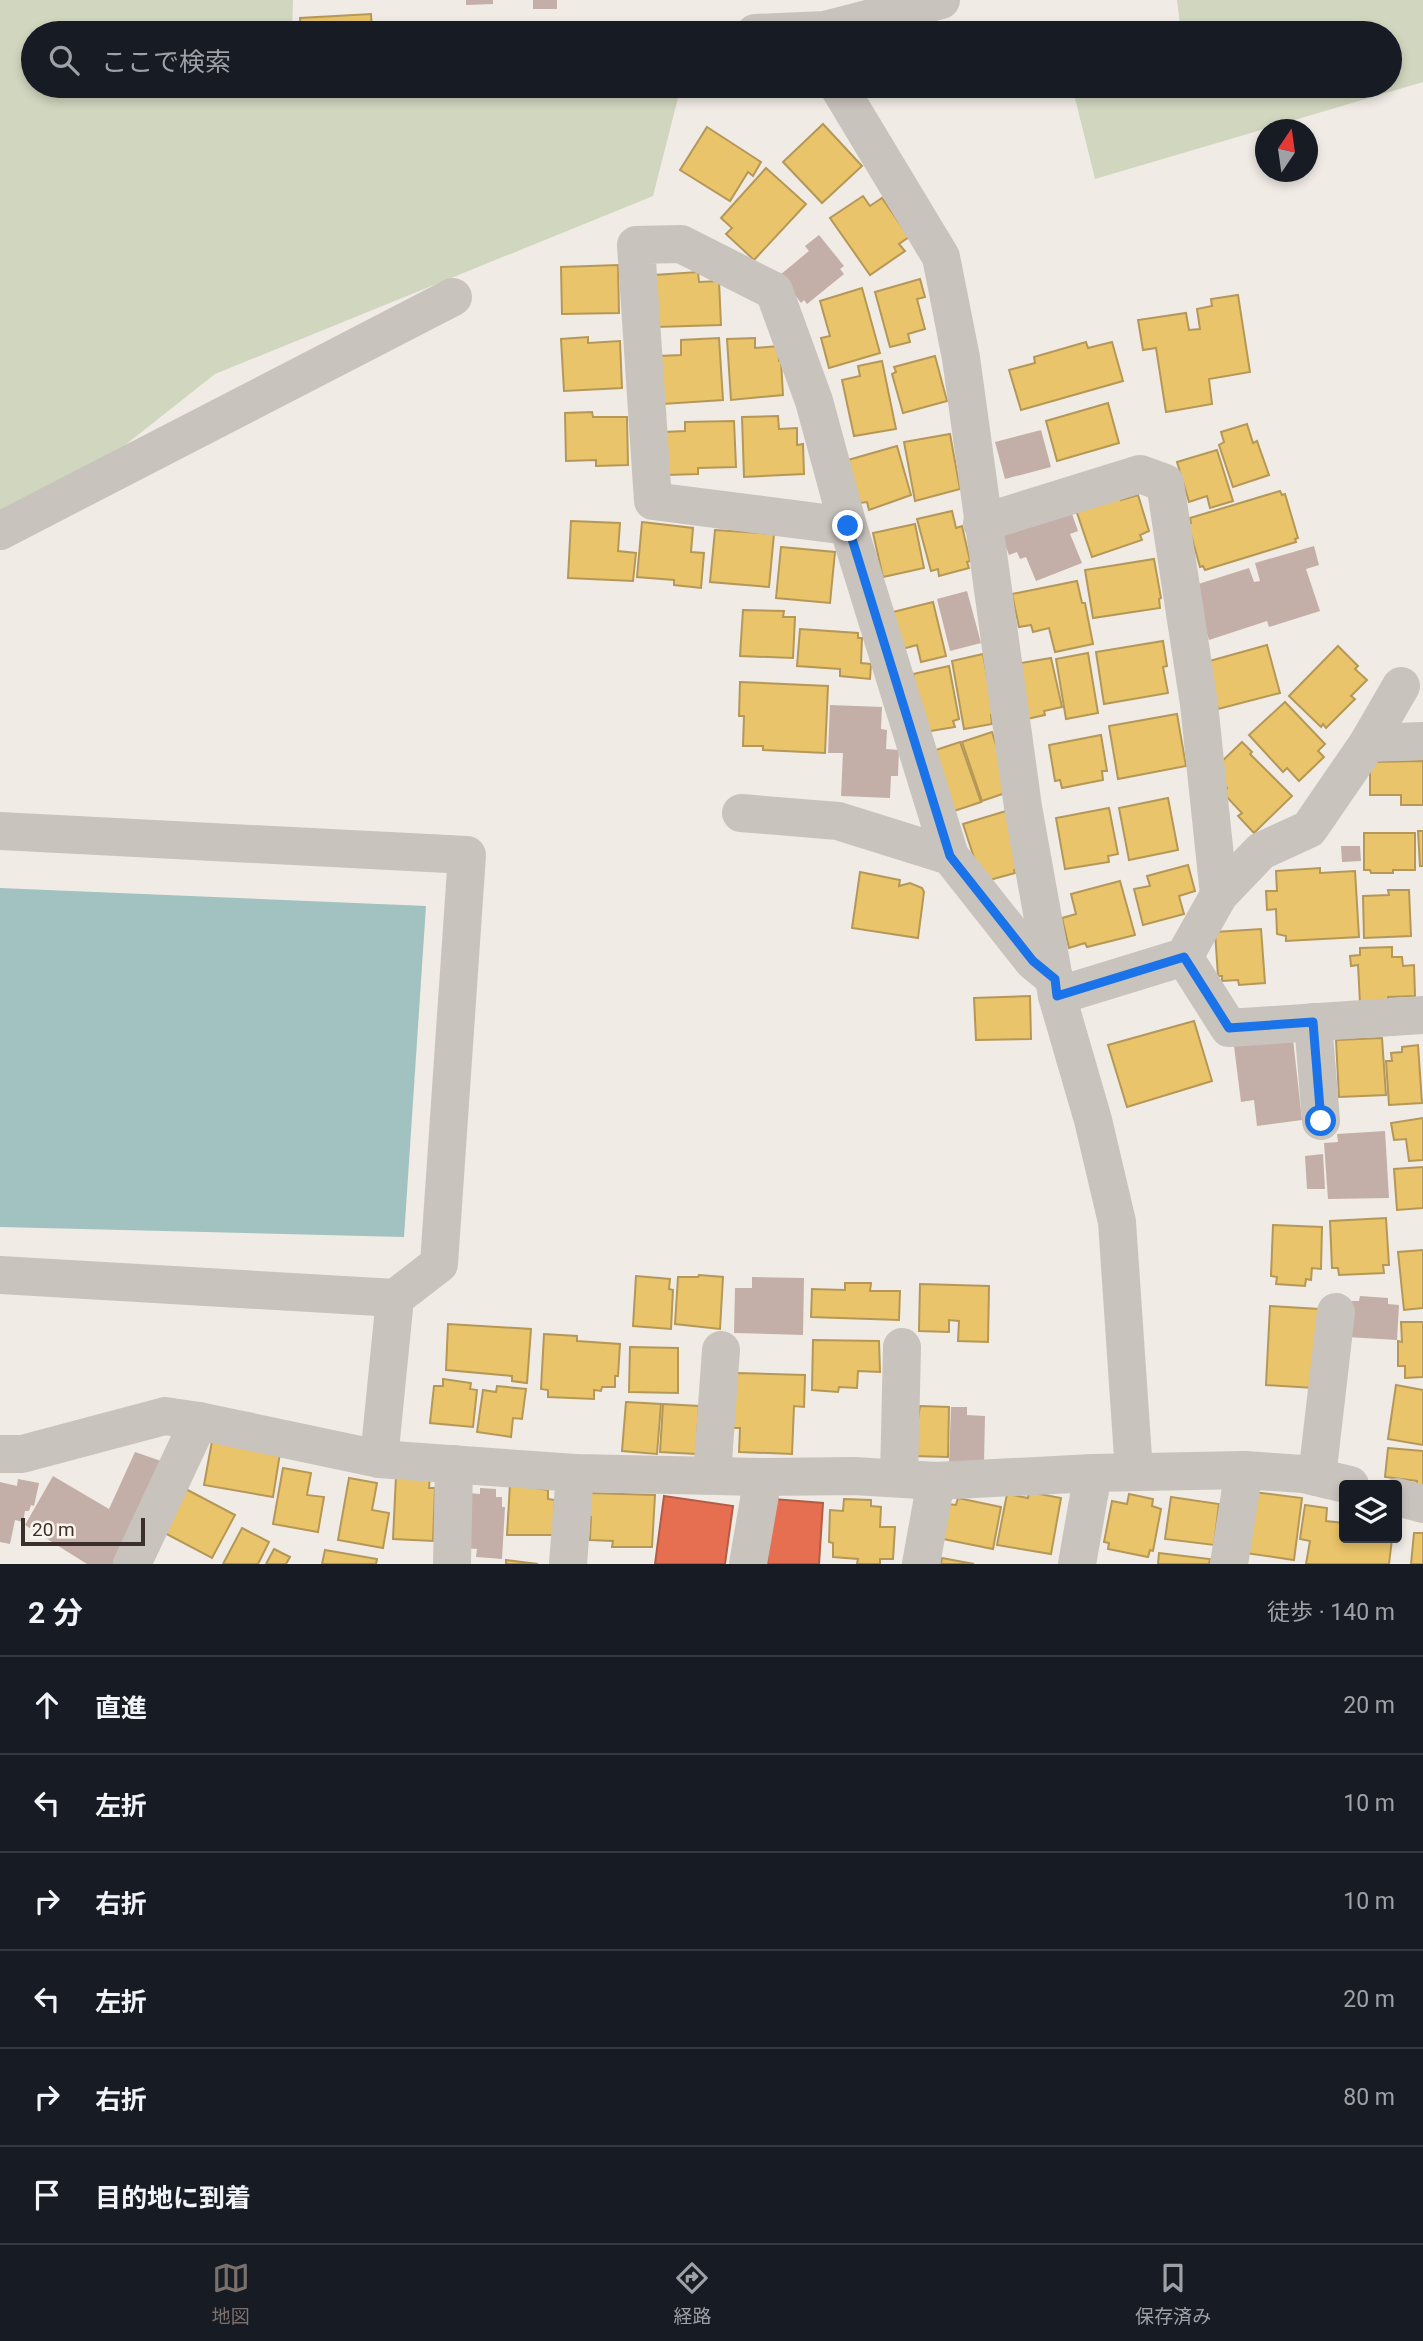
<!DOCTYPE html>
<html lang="ja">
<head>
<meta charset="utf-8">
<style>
  :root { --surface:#171b24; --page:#20242c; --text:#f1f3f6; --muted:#9ea1a6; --line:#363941; --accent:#7a716c }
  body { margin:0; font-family:Roboto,"Noto Sans JP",sans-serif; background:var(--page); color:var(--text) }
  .controls { position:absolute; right:21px; bottom:21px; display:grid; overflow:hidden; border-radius:7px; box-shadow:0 4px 10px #0003 }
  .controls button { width:63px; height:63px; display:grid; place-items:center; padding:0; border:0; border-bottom:2px solid var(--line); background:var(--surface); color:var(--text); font:35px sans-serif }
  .compass { position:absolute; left:1255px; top:119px; width:63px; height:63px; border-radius:50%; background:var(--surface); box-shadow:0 4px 10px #0003; rotate:13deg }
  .scale { position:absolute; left:21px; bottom:18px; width:124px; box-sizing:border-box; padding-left:7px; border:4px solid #3b302b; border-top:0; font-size:19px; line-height:24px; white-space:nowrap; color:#3b302b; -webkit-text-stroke:5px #fbf5ee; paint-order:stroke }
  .stop { position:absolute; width:21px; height:21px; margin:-16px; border:5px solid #1a73e8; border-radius:50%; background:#fff }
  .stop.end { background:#1a73e8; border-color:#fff; box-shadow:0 2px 7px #0008 }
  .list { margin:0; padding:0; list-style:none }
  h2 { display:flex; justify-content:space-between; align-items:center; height:91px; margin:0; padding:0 28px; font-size:30px }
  h2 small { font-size:23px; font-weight:400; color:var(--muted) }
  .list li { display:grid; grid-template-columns:46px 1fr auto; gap:21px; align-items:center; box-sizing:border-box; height:98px; padding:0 28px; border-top:2px solid var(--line) }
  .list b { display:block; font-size:26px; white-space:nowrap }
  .list em { font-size:23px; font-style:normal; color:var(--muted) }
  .icon { flex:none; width:38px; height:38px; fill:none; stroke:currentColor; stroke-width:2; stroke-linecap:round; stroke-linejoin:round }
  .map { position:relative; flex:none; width:1423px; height:1564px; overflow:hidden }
  .search { position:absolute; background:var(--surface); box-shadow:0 4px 10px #0003; left:21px; right:21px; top:21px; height:77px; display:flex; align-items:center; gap:18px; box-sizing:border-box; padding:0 24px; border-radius:38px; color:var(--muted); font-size:26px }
  .sheet { height:679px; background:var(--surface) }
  nav { display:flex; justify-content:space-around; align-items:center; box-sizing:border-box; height:98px; border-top:2px solid var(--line); background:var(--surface); font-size:19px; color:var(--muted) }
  nav a { display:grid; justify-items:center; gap:4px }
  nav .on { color:var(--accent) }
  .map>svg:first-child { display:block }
  .green { fill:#d1d6bf }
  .water { fill:#a1c2c1 }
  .homes { fill:#e9c46a; stroke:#b59857; stroke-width:2 }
  .shops { fill:#e76f51; stroke:#b35c46; stroke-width:2 }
  .building { fill:#c3afa7 }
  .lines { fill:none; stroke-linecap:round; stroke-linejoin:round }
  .minor { stroke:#c9c3be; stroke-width:38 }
  .route { stroke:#1a73e8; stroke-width:9 }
</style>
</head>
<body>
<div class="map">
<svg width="1423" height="1564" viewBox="0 0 1423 1564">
  <rect width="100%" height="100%" fill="#f0ebe5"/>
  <g class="green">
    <polygon points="0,0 293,0 292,33 33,33 33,86 681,86 653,196 215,374 0,544"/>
    <polygon points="1177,0 1423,0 1423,82 1095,179 1072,86 1390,86 1390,33 1165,33 1180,25"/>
  </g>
  <polygon class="water" points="0,888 426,906 404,1237 0,1227"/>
  <g class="homes">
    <polygon points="371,14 372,32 301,33 300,18"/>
    <polygon points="823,124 862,166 822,203 783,162"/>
    <polygon points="707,127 761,162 753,176 748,172 730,201 680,170"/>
    <polygon points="766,168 806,204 754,260 726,234 732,228 721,218"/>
    <polygon points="863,196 870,206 882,198 909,237 899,244 905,251 870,275 830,218"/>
    <polygon points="618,265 619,313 562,314 561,267"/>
    <polygon points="698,272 699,282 719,281 721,325 656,327 654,275"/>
    <polygon points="920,279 925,297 917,299 925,329 908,334 910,342 890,347 875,292"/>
    <polygon points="862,288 880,353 829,368 821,338 830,336 820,301"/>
    <polygon points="1238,295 1250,372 1209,379 1212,404 1166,412 1156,348 1143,350 1138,320 1186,313 1189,330 1200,329 1197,309 1212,306 1211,299"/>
    <polygon points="588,337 588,343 620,341 622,388 564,391 561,339"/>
    <polygon points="719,338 723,400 663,404 659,356 681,355 681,340"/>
    <polygon points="755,338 755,348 778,346 779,361 781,361 783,395 731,400 727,339"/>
    <polygon points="1086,342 1088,348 1112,342 1123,381 1021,410 1009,370 1035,363 1034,357"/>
    <polygon points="935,356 947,401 903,413 892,374 896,372 894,367"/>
    <polygon points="882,361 896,429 854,436 842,380 860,376 858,366"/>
    <polygon points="1108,403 1119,443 1057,461 1046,421"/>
    <polygon points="592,412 593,417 627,417 628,465 596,466 596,460 566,461 565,413"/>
    <polygon points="778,416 779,429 797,428 797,445 803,444 804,474 744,477 742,417"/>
    <polygon points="734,421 736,467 698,468 698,474 666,475 664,432 685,431 685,422"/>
    <polygon points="1247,424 1253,443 1257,441 1269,475 1233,487 1219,445 1224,442 1221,432"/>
    <polygon points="950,434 960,489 915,501 904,442"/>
    <polygon points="897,446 911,495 869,510 867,502 860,503 848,460"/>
    <polygon points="1217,450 1233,501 1210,508 1207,496 1189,502 1177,462"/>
    <polygon points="1280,491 1282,495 1285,494 1298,538 1295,539 1296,542 1205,570 1203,566 1200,567 1188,524 1191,523 1190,518"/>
    <polygon points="1118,493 1121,500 1138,495 1149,531 1140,535 1142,540 1092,557 1075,507"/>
    <polygon points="952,511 956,528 962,526 970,561 967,562 969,568 939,576 938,569 931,571 917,519"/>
    <polygon points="571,521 620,523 618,551 636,553 633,581 568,578"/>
    <polygon points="642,522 693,528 691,552 704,553 701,588 674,585 674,580 637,577"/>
    <polygon points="915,524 924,568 883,577 873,533"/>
    <polygon points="715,530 774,534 769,587 710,582"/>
    <polygon points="781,547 835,552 830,603 776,598"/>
    <polygon points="1154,559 1161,598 1159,599 1160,608 1093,618 1085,570"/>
    <polygon points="1077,581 1082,603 1085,603 1093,644 1055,652 1049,628 1033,632 1031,625 1019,627 1012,594"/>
    <polygon points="933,602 946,656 921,662 917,645 902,649 893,612"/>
    <polygon points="743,610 784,611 783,617 795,617 793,658 740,656"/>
    <polygon points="800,629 858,633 858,638 862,638 861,663 871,664 870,679 840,676 840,669 797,666"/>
    <polygon points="1163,641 1167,666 1163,667 1168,693 1104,704 1096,652"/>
    <polygon points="1267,645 1280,693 1218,709 1206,662"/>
    <polygon points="1338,646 1358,666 1355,669 1367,680 1351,696 1355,699 1326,728 1323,724 1321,727 1289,696"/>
    <polygon points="1088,653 1098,713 1066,719 1056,659"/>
    <polygon points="983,654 994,715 991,715 992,724 964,729 952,661"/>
    <polygon points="1051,658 1062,707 1044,711 1045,715 1027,719 1021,663"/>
    <polygon points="949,666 959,719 953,721 955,727 924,732 913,674"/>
    <polygon points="740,682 828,686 825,753 763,750 763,746 743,746 744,716 739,716"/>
    <polygon points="1285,702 1325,744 1318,751 1324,757 1299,781 1287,768 1283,772 1249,735"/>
    <polygon points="1177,714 1186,766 1118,779 1109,726"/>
    <polygon points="992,732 1011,791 982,801 962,742"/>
    <polygon points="1101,735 1107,771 1102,771 1103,780 1062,788 1060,780 1055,781 1049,745"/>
    <polygon points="960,742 981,802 954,811 933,751"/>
    <polygon points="1242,742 1252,752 1250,754 1292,796 1254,833 1238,816 1242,813 1223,793 1227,788 1219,780 1215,768"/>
    <polygon points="1423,761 1423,805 1401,805 1401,795 1370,795 1370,762"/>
    <polygon points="1168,798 1178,850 1129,860 1119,808"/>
    <polygon points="1109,808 1118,854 1108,856 1109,862 1065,869 1056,818"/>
    <polygon points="1006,811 1022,867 1014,870 1015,873 986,881 981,879 963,824"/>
    <polygon points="1418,831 1423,831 1423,866 1420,866"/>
    <polygon points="1364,833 1415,833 1415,870 1393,870 1393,873 1371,873 1370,870 1364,870"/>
    <polygon points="1188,865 1195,891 1179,896 1184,914 1143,925 1134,889 1150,886 1147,876"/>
    <polygon points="1320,868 1320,873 1355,871 1359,937 1286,941 1286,936 1277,934 1276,909 1267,910 1266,891 1277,891 1276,871"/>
    <polygon points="860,872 900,880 899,886 910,883 922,888 924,892 918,938 852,928"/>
    <polygon points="1120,881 1135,935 1087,947 1085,943 1069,948 1062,918 1076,914 1071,894"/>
    <polygon points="1388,890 1409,890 1411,936 1364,938 1363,896 1389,895"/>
    <polygon points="1261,929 1265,983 1239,985 1238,980 1222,981 1222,976 1218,976 1215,932"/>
    <polygon points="1392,947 1392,957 1402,957 1403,966 1414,965 1415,996 1388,997 1388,1002 1360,1003 1358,965 1351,966 1350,956 1360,955 1360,948"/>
    <polygon points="1030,996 1031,1039 976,1040 974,998"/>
    <polygon points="1194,1021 1212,1081 1127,1107 1108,1045"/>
    <polygon points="1382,1038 1386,1095 1339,1097 1336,1040"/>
    <polygon points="1418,1045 1422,1103 1389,1105 1386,1061 1392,1061 1391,1053 1402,1052 1402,1047"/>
    <polygon points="1423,1118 1423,1160 1409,1161 1406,1139 1394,1140 1391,1123"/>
    <polygon points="1423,1167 1423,1208 1397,1210 1394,1169"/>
    <polygon points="1386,1218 1389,1265 1383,1265 1384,1273 1339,1275 1338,1268 1332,1268 1330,1221"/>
    <polygon points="1273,1225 1322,1227 1321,1269 1312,1268 1311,1280 1306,1279 1305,1286 1276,1284 1277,1277 1271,1276"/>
    <polygon points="1423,1250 1423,1308 1404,1310 1398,1252"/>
    <polygon points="699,1275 723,1277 720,1329 675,1324 678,1277 698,1277"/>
    <polygon points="636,1276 670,1279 669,1289 673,1290 671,1329 633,1326"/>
    <polygon points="845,1283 871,1283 870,1291 900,1291 899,1320 811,1317 812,1289 845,1290"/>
    <polygon points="920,1284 989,1286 988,1342 958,1341 959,1321 949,1320 949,1332 919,1331"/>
    <polygon points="1270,1306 1319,1309 1314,1388 1266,1385"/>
    <polygon points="1401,1322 1423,1322 1423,1377 1405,1378 1405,1366 1398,1366 1398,1341 1402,1342"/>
    <polygon points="448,1324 531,1329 527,1383 512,1381 512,1376 446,1370"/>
    <polygon points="544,1334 577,1336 577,1341 620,1344 618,1376 615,1376 615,1387 602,1387 601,1391 594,1390 594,1399 548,1397 548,1390 541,1389"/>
    <polygon points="813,1340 879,1341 880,1372 858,1371 857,1388 839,1387 838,1392 812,1390"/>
    <polygon points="630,1347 678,1348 678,1393 629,1392"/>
    <polygon points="737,1373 805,1375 804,1407 794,1406 792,1454 739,1452 740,1428 731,1428"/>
    <polygon points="443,1379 471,1383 470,1389 477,1390 473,1427 430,1423 434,1386 443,1386"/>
    <polygon points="1396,1385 1423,1390 1423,1445 1388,1439"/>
    <polygon points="497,1386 526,1389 522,1419 513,1418 511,1437 477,1432 483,1390 496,1392"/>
    <polygon points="626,1402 661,1404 657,1454 622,1451"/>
    <polygon points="663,1404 699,1406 696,1454 660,1452"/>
    <polygon points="920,1406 949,1407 948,1457 912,1456"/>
    <polygon points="212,1441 280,1453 273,1497 204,1485"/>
    <polygon points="1388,1448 1423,1451 1423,1487 1417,1487 1417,1481 1385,1477"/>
    <polygon points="283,1468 311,1473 307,1495 324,1497 318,1532 273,1524"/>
    <polygon points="396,1476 430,1477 429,1488 435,1488 433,1541 393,1539"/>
    <polygon points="349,1478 377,1483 372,1510 389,1513 383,1548 338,1540"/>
    <polygon points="510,1484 548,1490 548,1499 555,1500 553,1535 507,1535"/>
    <polygon points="180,1486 235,1515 212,1558 159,1530"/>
    <polygon points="1029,1492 1061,1498 1051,1554 997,1545 1007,1494 1028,1498"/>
    <polygon points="1253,1492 1302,1498 1294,1560 1245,1553"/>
    <polygon points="588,1493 655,1495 652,1547 612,1547 613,1541 590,1540 591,1517 587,1517"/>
    <polygon points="1129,1494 1153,1499 1152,1506 1161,1509 1153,1551 1150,1550 1148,1557 1108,1549 1109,1543 1104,1542 1112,1501 1127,1504"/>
    <polygon points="1171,1497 1219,1504 1214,1545 1165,1539"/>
    <polygon points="958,1498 1001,1507 993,1549 938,1538 948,1504 956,1505"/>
    <polygon points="844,1499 871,1500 871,1506 881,1507 880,1527 895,1527 893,1559 880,1559 880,1564 857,1564 858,1559 833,1557 833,1543 829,1542 830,1510 843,1511"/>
    <polygon points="1305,1505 1327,1508 1326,1521 1344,1523 1344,1538 1392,1539 1389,1564 1306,1564 1310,1541 1300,1539"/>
    <polygon points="242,1528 269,1542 258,1564 223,1564"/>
    <polygon points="1414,1533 1423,1533 1423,1564 1411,1564"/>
    <polygon points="274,1549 290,1557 286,1564 266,1564"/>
    <polygon points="325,1550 377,1559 376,1564 322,1564"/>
    <polygon points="1159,1553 1210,1559 1209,1564 1158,1564"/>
    <polygon points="942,1558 974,1564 941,1564"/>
    <polygon points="506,1560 538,1564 506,1564"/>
  </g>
  <g class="shops">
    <polygon points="664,1496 733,1506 725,1564 655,1564"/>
    <polygon points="773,1499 823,1503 819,1564 767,1564"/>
  </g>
  <g class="building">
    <polygon points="466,0 493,0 493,4 466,5"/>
    <rect x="533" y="0" width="24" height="9"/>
    <polygon points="706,86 770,86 771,98 706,98"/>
    <polygon points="819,235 844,266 840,269 844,274 807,304 804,300 801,303 780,275 809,251 805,246"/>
    <polygon points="1041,430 1051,467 1005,479 995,442"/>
    <polygon points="1070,508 1078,531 1070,534 1082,563 1036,581 1026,557 1020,559 1017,552 1009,555 1001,534"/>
    <polygon points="1314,546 1319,565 1306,569 1320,611 1269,627 1267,621 1209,640 1192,586 1249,568 1254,582 1260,581 1255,563"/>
    <polygon points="967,591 981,643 950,651 937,599"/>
    <polygon points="830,705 882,707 881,729 887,730 886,749 899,750 898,776 891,776 890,798 841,796 843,753 828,753"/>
    <polygon points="1341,846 1360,846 1361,861 1342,862"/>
    <polygon points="1293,1039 1302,1120 1257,1126 1254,1100 1241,1102 1234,1046"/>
    <polygon points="1385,1131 1389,1198 1328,1199 1324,1143 1338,1142 1337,1134"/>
    <polygon points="1323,1154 1325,1189 1307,1189 1305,1156"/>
    <polygon points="752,1277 804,1278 803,1335 734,1333 735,1288 752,1288"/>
    <polygon points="1360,1296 1388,1298 1388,1304 1399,1305 1397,1340 1347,1337 1349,1301 1359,1301"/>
    <polygon points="951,1407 967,1407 967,1415 985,1416 984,1464 949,1463"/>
    <polygon points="135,1452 161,1461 114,1564 87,1564 25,1525 53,1476 109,1509"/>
    <polygon points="18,1479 39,1483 34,1506 31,1505 29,1511 25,1511 23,1522 15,1520 10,1544 0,1542 0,1482 17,1486"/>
    <polygon points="480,1488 496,1489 496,1497 502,1497 502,1507 505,1507 502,1559 476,1557 477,1549 465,1548 469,1493 480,1494"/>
  </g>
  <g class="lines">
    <g class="minor">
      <polyline points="755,33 825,30 941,0"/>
      <polyline points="838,86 941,257 961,358 1023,807 1057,996 1093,1120 1117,1222 1134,1472"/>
      <polyline points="982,523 1140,474 1165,483 1199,704 1219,895"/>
      <polyline points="848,526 653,501 636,245 681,244 774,291 814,401 848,526 950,856 1033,961 1055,979"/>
      <polyline points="0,531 453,297"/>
      <polyline points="1368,743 1401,686"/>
      <polyline points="741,813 838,821 950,856"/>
      <polyline points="0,831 467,855 439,1264 395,1298 0,1275"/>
      <polyline points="1184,957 1229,1028 1423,1015"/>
      <polyline points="1057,996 1184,957 1219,895 1261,851 1309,829 1368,743 1423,741"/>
      <polyline points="1313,1022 1321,1121"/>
      <polyline points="0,1454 22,1454 165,1416 199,1421 379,1459 575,1473 763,1477 854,1476 936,1481 1093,1473 1244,1470 1303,1474 1350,1485"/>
      <polyline points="379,1459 395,1298"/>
      <polyline points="712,1475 721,1350"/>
      <polyline points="1317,1477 1336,1312"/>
      <polyline points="899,1478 902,1347"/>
      <polyline points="1397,1497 1423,1504"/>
      <polyline points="132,1564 199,1421"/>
      <polyline points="452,1564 454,1464"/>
      <polyline points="568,1564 575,1473"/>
      <polyline points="748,1564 763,1477"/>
      <polyline points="921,1564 936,1481"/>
      <polyline points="1077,1564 1093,1473"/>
      <polyline points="1229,1564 1244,1470"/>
    </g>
  </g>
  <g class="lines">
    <polyline class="route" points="848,526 950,856 1033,961 1055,979 1057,996 1184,957 1229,1028 1313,1022 1321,1121"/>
  </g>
</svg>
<div class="controls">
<button><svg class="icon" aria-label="layers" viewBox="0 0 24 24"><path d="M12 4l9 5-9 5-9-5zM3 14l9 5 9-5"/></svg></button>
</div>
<svg class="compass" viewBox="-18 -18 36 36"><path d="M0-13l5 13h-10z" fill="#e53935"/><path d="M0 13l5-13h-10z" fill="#9ea1a6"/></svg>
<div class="scale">20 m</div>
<div class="stop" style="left:1321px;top:1121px"></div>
<div class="stop end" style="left:848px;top:526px"></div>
<div class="search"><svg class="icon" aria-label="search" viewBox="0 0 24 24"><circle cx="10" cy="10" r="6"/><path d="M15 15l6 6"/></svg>ここで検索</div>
</div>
<section class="sheet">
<h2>2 分<small>徒歩 · 140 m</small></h2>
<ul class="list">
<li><svg class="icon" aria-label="ahead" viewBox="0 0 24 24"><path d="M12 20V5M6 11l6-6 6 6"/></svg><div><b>直進</b></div><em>20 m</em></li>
<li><svg class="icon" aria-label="left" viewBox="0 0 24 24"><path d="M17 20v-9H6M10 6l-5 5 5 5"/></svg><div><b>左折</b></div><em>10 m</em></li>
<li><svg class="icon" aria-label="right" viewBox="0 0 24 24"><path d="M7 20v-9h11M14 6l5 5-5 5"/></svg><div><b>右折</b></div><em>10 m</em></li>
<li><svg class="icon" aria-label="left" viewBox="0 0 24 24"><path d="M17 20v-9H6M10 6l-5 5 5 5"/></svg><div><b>左折</b></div><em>20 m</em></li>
<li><svg class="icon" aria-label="right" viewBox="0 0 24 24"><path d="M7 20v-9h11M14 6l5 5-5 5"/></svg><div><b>右折</b></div><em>80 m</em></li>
<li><svg class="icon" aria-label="arrive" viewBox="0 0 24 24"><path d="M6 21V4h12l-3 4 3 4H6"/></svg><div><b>目的地に到着</b></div></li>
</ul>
</section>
<nav>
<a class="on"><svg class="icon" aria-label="map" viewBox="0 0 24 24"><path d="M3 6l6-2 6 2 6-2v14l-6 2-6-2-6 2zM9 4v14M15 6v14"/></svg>地図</a>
<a><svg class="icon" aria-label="directions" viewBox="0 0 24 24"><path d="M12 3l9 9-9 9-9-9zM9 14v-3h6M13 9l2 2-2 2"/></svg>経路</a>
<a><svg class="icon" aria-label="saved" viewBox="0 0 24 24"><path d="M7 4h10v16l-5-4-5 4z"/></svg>保存済み</a>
</nav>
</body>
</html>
